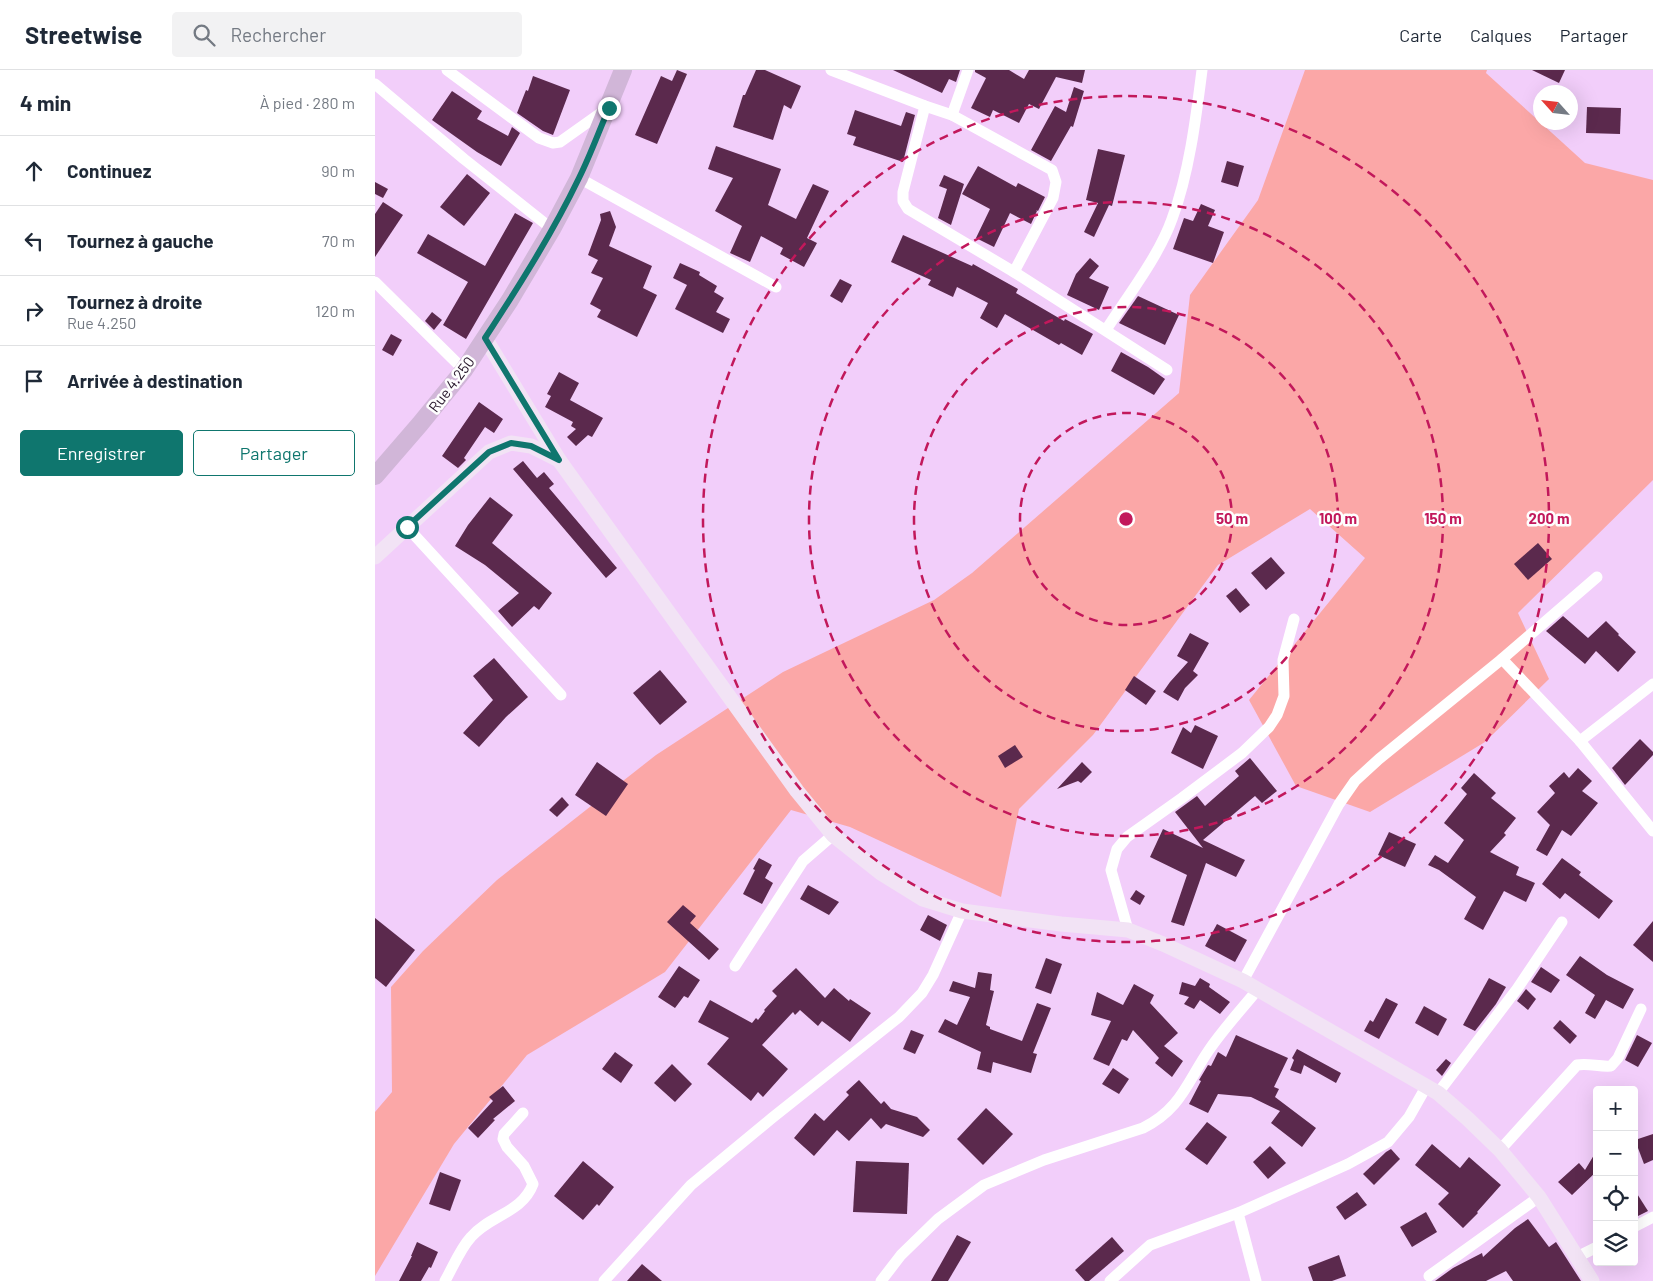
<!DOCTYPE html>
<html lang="fr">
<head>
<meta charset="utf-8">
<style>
  :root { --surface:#fff; --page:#f2f2f3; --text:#1f2937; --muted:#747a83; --line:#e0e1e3; --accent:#0f766e }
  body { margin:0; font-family:Barlow,sans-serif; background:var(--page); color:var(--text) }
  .controls { position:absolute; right:15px; bottom:15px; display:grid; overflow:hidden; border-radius:5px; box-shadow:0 5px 20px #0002 }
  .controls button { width:45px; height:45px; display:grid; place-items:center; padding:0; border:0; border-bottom:1px solid var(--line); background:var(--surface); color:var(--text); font:25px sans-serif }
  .compass { position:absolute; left:1158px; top:15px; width:45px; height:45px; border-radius:50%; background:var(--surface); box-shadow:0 5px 20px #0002; rotate:297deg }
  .stop { position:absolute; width:15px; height:15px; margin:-11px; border:4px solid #0f766e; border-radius:50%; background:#fff }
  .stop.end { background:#0f766e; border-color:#fff; box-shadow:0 1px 5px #0008 }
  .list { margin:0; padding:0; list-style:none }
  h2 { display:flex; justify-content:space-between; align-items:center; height:65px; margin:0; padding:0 20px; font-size:21px }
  h2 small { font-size:16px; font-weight:400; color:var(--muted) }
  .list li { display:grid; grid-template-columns:32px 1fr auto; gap:15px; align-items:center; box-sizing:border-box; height:70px; padding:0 20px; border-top:1px solid var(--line) }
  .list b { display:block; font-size:19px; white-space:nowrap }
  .list p { margin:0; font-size:16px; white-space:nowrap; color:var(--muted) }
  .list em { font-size:16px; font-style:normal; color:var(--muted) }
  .actions { display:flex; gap:10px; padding:15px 20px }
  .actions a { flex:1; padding:11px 0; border:1px solid var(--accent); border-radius:5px; text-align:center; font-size:18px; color:var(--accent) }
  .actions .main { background:var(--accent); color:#fff }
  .icon { flex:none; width:28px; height:28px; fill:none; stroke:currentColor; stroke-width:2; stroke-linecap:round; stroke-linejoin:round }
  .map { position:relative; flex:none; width:1278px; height:1211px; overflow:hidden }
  header { display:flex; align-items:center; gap:30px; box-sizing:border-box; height:70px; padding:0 25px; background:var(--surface); border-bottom:1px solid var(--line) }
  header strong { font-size:24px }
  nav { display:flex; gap:28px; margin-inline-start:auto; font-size:18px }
  .search { width:350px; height:45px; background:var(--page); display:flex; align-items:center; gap:12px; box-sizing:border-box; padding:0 18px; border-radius:5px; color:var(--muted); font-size:19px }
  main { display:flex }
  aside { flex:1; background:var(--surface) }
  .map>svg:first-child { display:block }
  .green { fill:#fba7a7 }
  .building { fill:#5b294d }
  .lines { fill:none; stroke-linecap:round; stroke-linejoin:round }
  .street { stroke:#fff; stroke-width:11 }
  .secondary { stroke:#f2e3f5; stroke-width:15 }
  .primary { stroke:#d1b6d8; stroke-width:18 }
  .route { stroke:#0f766e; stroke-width:6 }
  .ring { fill:none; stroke:#c2185b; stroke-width:2.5; stroke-dasharray:9 6 }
  .labels { text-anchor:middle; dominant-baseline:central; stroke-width:5; stroke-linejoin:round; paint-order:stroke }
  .street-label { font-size:15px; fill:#27172b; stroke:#fefefe }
  .centre { fill:#c2185b; stroke:#fefefe; stroke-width:2.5 }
  .ring-label { font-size:15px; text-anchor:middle; font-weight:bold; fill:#c2185b; stroke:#fefefe; stroke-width:5; stroke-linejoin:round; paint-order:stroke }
</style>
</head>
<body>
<header>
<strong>Streetwise</strong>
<div class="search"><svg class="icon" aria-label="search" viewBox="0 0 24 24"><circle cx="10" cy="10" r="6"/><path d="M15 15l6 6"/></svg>Rechercher</div>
<nav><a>Carte</a><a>Calques</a><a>Partager</a></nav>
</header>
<main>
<aside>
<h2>4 min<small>À pied · 280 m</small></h2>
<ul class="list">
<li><svg class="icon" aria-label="ahead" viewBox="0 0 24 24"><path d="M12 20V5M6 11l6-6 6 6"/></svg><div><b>Continuez</b></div><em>90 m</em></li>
<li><svg class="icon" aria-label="left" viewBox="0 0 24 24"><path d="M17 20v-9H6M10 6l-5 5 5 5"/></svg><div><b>Tournez à gauche</b></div><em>70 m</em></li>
<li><svg class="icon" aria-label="right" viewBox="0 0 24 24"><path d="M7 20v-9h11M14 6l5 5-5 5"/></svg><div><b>Tournez à droite</b><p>Rue 4.250</p></div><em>120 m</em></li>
<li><svg class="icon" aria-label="arrive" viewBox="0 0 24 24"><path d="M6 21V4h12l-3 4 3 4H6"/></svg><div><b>Arrivée à destination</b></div></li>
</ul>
<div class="actions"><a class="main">Enregistrer</a><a>Partager</a></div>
</aside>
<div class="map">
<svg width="1278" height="1211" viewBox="0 0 1278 1211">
  <rect width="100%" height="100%" fill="#f2cefa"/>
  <polygon class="green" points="930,0 1112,0 1111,3 1210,93 1278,110 1278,410 1143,543 1174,609 1110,672 995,742 921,716 874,630 990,488 935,439 843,495 718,665 644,739 626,827 475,757 416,740 290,902 152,985 79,1074 0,1206 0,1042 17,1022 16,917 48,881 122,810 281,685 408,602 559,530 597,503 804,323 815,225 883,130"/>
  <g class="building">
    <polygon points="302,0 312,4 282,74 260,65 286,6 297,11"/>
    <polygon points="381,0 390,0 426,16 416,39 409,35 398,70 358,57 368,25 370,25"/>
    <polygon points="518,0 585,0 581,12 574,9 567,23"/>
    <polygon points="600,0 634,0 649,9 654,0 710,0 707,13 681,7 664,39 654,34 644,53 618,40 615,47 596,38 611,8 600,2"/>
    <polygon points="1157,0 1190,0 1184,13"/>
    <polygon points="158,6 195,20 178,65 168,61 142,43 151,20 153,21"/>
    <polygon points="699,17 709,21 698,57 696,56 676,91 656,80 680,36 691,42"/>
    <polygon points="77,21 107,41 102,49 133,66 137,57 145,63 126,96 102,82 57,50"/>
    <polygon points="1212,37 1246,38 1245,64 1211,63"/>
    <polygon points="480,40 526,56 531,42 540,45 528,92 478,75 481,67 472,64"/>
    <polygon points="341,76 406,99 393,135 421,149 438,114 454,121 432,168 442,173 429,197 405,184 408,178 386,166 375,192 355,183 367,156 340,141 358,108 333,99"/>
    <polygon points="723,79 750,85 737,136 734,135 719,167 709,162 723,133 711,130"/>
    <polygon points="852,91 869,96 863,117 846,112"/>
    <polygon points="603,96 641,117 643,113 670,127 663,141 661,140 662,141 656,154 635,143 619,177 601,168 615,139 587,124"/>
    <polygon points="92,104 115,123 89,156 65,137"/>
    <polygon points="569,105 589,114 576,155 563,148 572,119 564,116"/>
    <polygon points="0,112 13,119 8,128 0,124"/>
    <polygon points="8,132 28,145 0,187 0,144"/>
    <polygon points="826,134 840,140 833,156 849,162 838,193 798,179 809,148 818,151"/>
    <polygon points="235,141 241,157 234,176 277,196 268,218 282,225 262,267 222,247 226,240 215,234 228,208 216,203 223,190 213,185 226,150 225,144"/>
    <polygon points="140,143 158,153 91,269 68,255 93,212 42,183 53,164 110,196"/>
    <polygon points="528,165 597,196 598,194 643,219 641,223 689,251 690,249 718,264 707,285 686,273 684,275 630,244 622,258 605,248 613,233 582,217 578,227 553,215 556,210 516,192"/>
    <polygon points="715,188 724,196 714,208 734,217 724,240 692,225 701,204"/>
    <polygon points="305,193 325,202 324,205 342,216 339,222 349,228 341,242 355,249 348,263 300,239 312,215 298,208"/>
    <polygon points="465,209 477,215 467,233 455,226"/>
    <polygon points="763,226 804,245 790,275 744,253"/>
    <polygon points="57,242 67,250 59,260 50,251"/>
    <polygon points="16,264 27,270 18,286 7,280"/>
    <polygon points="746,282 773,297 790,309 779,325 736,301"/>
    <polygon points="184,302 204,313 195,330 228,348 217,367 213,365 201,376 192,367 201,359 196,356 198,352 170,337 176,326 172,324"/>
    <polygon points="104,332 128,349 119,363 110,357 89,388 91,390 83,398 67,386"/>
    <polygon points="148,391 162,408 169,402 179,414 174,418 242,498 231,508 138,399"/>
    <polygon points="115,427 138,445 117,473 177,523 164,540 159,536 137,557 123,541 144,523 110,495 80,476 93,455"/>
    <polygon points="1163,473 1177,489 1153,510 1139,494"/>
    <polygon points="896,487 910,503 891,520 876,503"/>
    <polygon points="861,518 875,535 865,543 851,526"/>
    <polygon points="1188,546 1213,568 1231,551 1244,564 1243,565 1261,582 1243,602 1221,581 1210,594 1171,561"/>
    <polygon points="815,563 834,573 818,601 823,605 810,618 803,631 788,622 795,612 813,592 802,586"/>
    <polygon points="119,588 153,627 131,647 104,677 88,663 118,630 98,606"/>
    <polygon points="285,600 312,632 285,655 258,623"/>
    <polygon points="759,606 781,621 771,635 750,620"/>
    <polygon points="820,655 843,666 828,699 796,683 808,657 816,663"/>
    <polygon points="1265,669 1278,682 1278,685 1250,715 1237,698"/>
    <polygon points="640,675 648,687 630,698 623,686"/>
    <polygon points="875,688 902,721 887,733 880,726 828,770 870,790 861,807 831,793 809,856 796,852 812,805 775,787 788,759 828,778 800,742 822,726 830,736 864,706 860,701"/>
    <polygon points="222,692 253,714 231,746 200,725"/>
    <polygon points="707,692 717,702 706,713 703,711 682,719"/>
    <polygon points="1203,698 1217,711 1207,721 1223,733 1196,766 1187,760 1172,786 1161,780 1175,755 1162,742 1180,723 1174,716 1189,702 1194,708"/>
    <polygon points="1099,703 1121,723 1116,728 1141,748 1129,763 1131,765 1115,782 1144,797 1141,805 1160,813 1151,832 1129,821 1108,860 1089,849 1101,827 1064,800 1053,795 1060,785 1073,793 1089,770 1069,753 1092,724 1086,718"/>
    <polygon points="187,727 194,735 182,747 174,740"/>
    <polygon points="1014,762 1041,774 1030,797 1003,785"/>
    <polygon points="384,788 397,795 390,808 398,813 387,834 368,824 380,800 378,799"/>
    <polygon points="1187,788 1206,802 1204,805 1238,831 1224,849 1190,823 1185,829 1167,814"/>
    <polygon points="433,815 464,832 454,845 425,829"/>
    <polygon points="761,820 770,826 765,835 755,829"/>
    <polygon points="308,835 321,846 315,853 344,879 334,890 292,852"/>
    <polygon points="553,845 572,855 565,871 545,860"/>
    <polygon points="0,848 40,880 11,917 0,908"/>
    <polygon points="1278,851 1278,892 1258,875"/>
    <polygon points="842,854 872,870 860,892 830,876"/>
    <polygon points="1205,886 1232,905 1259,919 1248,939 1231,930 1220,949 1210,943 1220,925 1191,905"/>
    <polygon points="671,888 687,894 676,924 660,918"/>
    <polygon points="304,896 325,910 313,928 309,926 300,938 283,927"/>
    <polygon points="1166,897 1185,910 1176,923 1156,912"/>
    <polygon points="421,898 450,928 459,918 474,931 475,929 496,943 475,972 447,951 443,956 425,940 420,945 418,942 387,975 413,999 388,1027 383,1022 376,1031 332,994 354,968 323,952 335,930 377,953 381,948 383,950 390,941 389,940 402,926 397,921"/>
    <polygon points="603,902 617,904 615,920 619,921 611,955 615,957 615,959 647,971 662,933 676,938 658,983 662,984 656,1003 618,992 616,1003 602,999 606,982 563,962 570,949 582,955 595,927 574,921 578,911 600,918"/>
    <polygon points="825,908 835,914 834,917 855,932 845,944 825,930 819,939 809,934 814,927 804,924 807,912 820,916"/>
    <polygon points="1114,908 1131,917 1121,934 1100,961 1088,955"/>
    <polygon points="759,914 779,925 775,933 803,963 789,976 808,991 797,1007 780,993 784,988 758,960 752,971 747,969 734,996 718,989 736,951 716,945 722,922 748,935"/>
    <polygon points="1151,919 1161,929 1153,940 1142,931"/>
    <polygon points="1011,928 1023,934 1004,969 989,961 995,950 998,952"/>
    <polygon points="1049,936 1072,949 1063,966 1040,953"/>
    <polygon points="1185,950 1202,966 1195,974 1178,958"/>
    <polygon points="536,960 549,965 540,984 528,979"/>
    <polygon points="861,965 913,988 899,1017 904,1019 900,1027 941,1058 927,1077 896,1053 905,1041 876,1027 843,1024 833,1043 814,1034 826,1011 824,1010 833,995 836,996 843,982 851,987"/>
    <polygon points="1262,965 1277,973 1263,997 1250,990"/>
    <polygon points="922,979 966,1003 961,1013 929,995 926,1004 915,1000 919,990 917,988"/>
    <polygon points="240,982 258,995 246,1013 227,999"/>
    <polygon points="1071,989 1076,993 1067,1006 1061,1000"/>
    <polygon points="297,994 317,1014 300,1032 279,1013"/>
    <polygon points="738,998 754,1009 744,1024 727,1014"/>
    <polygon points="484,1010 506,1034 509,1031 516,1039 542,1047 555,1060 548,1067 511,1054 506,1059 496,1048 474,1071 462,1060 439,1086 419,1068 440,1043 449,1051 474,1025 471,1022"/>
    <polygon points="128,1016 140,1031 118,1049 120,1050 103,1068 93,1058 118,1031 114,1027"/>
    <polygon points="611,1038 638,1064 608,1095 582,1069"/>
    <polygon points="832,1052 852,1067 832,1095 810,1079"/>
    <polygon points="1278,1064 1278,1090 1269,1094 1260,1070"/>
    <polygon points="1057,1074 1085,1098 1094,1087 1126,1115 1102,1142 1103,1143 1088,1158 1063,1134 1074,1123 1040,1095"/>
    <polygon points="895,1076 911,1093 893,1109 878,1092"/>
    <polygon points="1016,1079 1025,1089 999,1115 988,1104 1011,1082"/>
    <polygon points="1222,1080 1222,1101 1197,1125 1183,1112 1204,1093 1210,1100"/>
    <polygon points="208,1091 239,1117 224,1136 222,1134 208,1150 179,1126"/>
    <polygon points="481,1091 534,1093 532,1144 478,1142"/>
    <polygon points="65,1102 86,1110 75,1141 54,1134"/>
    <polygon points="1259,1119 1273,1141 1263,1146 1259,1140"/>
    <polygon points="982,1122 992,1135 970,1150 961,1137"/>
    <polygon points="1051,1142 1062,1162 1037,1177 1025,1157"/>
    <polygon points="1153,1149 1174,1177 1181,1172 1206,1211 1138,1211 1131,1201 1111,1211 1060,1211 1078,1198 1107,1183 1108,1187 1140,1158"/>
    <polygon points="582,1165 596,1172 573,1211 556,1211"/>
    <polygon points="737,1167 749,1181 714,1211 710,1211 700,1200"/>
    <polygon points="42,1172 63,1182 56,1198 54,1197 46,1211 24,1211 37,1186 36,1186"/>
    <polygon points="964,1185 971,1206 957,1211 938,1211 933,1197"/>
    <polygon points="267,1194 287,1211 252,1211"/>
  </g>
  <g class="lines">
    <g class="street">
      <polyline points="72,0 164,68 178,73 185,72 230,40"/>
      <polyline points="456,0 550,36 577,45 677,100 681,112 678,128 639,202"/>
      <polyline points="0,14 89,89 177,159"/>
      <polyline points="550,36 528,122 528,131 533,139 639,202 792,300"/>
      <polyline points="577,45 593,0"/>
      <polyline points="204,108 401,217"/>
      <polyline points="0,212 89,300"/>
      <path d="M731,260C752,227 784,186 797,149C814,104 821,48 827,0"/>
      <polyline points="32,457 186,625"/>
      <polyline points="1127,589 1205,671 1278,761"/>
      <polyline points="1205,671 1278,614"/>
      <polyline points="753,860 736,800 742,779 752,767 807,728 867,683 894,657 902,645 909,626 908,590 919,549"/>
      <polyline points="360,896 428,791 458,765"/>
      <polyline points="868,911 964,734 980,711 1004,689 1127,589 1222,507"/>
      <polyline points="1063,1023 1142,919 1187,852"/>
      <path d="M1125,1080L1202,995C1214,993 1224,997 1236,996L1243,988L1266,939"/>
      <polyline points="863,1143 881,1211"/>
      <polyline points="1259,1157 1278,1147"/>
      <polyline points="1202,1187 1222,1177"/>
      <polyline points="1054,1206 1164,1127"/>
      <path d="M70,1211C78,1197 85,1179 96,1167C115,1145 147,1143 158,1114L149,1096L132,1077L128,1069L129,1064L148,1043"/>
      <polyline points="229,1211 316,1115 397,1048 524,947 547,923 558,905 587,841"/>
      <path d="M506,1211L526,1185L563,1149L609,1115L669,1090L768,1058C806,1039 812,1012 834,980C849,958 867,939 883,919"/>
      <polyline points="735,1211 775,1175 863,1143 917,1119 973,1094 1013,1072 1034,1047 1051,1017"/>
    </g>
    <g class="secondary">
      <polyline points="110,268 184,390"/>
      <polyline points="0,487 114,382 136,373 156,376 184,390 422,721 458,765 506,803 548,829 587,841 686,854 753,860 788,874 868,911 1063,1023 1093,1049 1125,1080 1164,1127 1217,1211"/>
    </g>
    <polyline class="primary" points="0,406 45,354 89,300 135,230 177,159 204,108 248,0"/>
  </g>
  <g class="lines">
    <path class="route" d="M32,457L114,382L136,373L156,376L184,390L110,268C144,216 177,164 204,108C215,86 224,61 234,38"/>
  </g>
  <g class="ring">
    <circle cx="751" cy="449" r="106"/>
    <circle cx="751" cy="449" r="212"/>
    <circle cx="751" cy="449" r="317"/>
    <circle cx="751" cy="449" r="423"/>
  </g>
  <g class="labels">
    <g class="street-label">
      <text transform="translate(76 314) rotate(-53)">Rue 4.250</text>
    </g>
  </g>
  <circle cx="751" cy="449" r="8" class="centre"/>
  <g class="ring-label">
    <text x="857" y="454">50 m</text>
    <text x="963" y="454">100 m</text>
    <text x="1068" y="454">150 m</text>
    <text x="1174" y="454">200 m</text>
  </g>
</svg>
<div class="controls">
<button>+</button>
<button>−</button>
<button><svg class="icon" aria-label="locate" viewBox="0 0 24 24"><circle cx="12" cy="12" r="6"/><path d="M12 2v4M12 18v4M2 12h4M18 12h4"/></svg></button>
<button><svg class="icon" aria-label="layers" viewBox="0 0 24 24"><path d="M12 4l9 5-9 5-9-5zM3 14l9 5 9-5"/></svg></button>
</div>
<svg class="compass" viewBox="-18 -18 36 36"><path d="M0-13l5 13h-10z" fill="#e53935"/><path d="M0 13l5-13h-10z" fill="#747a83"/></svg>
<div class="stop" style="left:32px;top:457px"></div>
<div class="stop end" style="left:234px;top:38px"></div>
</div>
</main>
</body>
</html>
